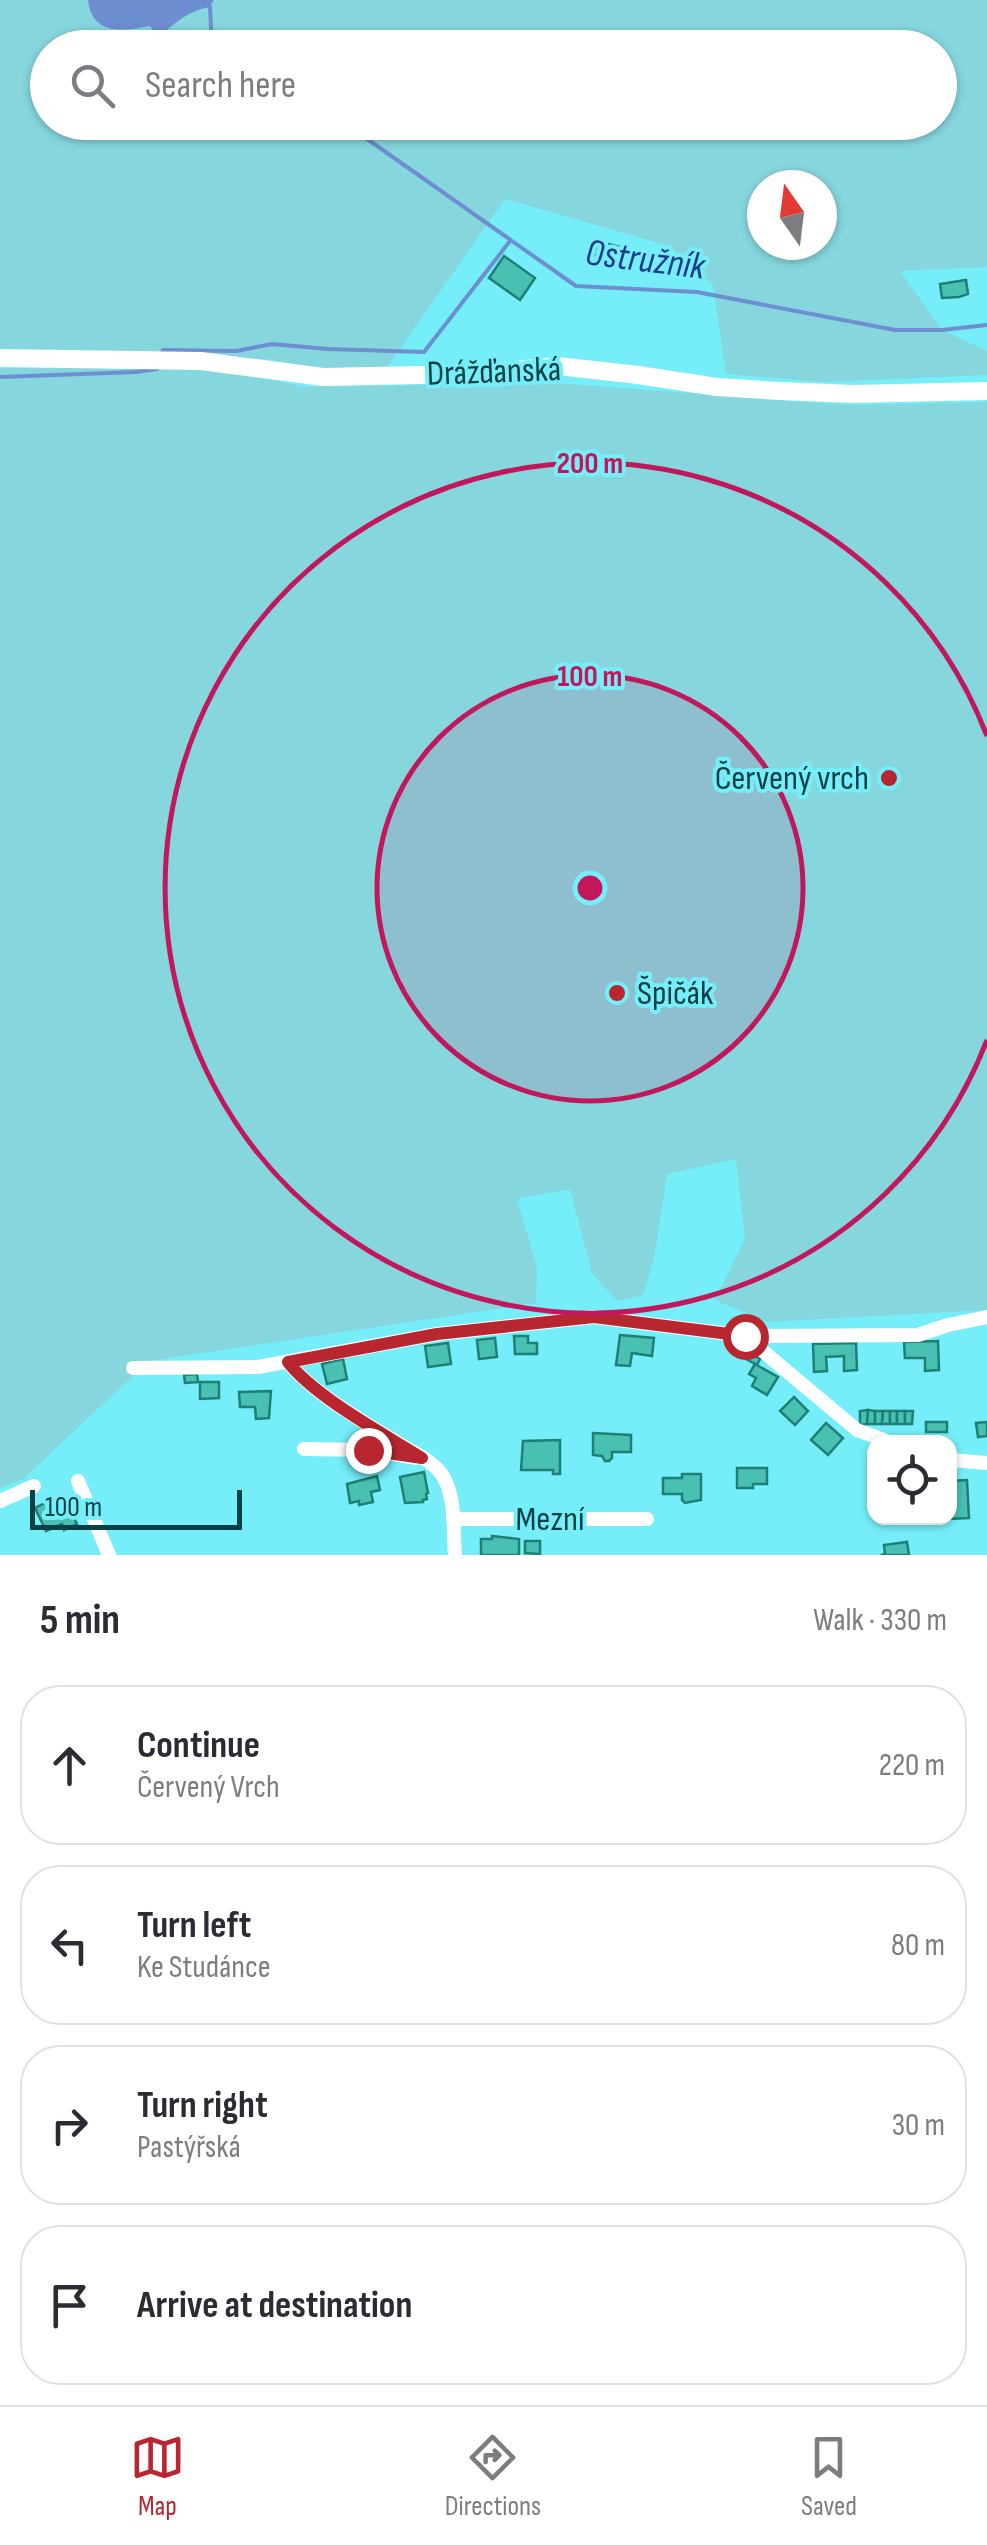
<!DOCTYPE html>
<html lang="en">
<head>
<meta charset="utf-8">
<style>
  :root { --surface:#fff; --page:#f7f7f7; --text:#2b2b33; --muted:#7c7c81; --line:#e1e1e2; --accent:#b8272f }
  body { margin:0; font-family:"Sofia Sans Condensed",sans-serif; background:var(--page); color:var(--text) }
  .controls { position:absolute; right:30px; bottom:30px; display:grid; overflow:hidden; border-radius:20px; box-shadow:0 2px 8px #0004 }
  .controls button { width:90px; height:90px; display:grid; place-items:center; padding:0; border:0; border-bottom:2px solid var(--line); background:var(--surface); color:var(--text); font:50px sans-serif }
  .compass { position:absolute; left:747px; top:170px; width:90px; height:90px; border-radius:50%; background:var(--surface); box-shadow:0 2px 8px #0004; rotate:346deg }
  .scale { position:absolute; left:30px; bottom:25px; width:212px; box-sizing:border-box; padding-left:10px; border:5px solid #094146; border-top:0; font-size:28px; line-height:35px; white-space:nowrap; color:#094146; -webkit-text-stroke:8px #75eefa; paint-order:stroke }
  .stop { position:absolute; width:30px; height:30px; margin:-22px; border:8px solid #b8272f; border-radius:50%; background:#fff }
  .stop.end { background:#b8272f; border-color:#fff; box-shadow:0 2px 10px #0008 }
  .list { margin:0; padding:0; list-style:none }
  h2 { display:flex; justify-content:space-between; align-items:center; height:130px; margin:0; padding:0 40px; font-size:42px }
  h2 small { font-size:32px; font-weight:400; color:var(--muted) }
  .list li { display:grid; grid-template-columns:65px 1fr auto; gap:30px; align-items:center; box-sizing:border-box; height:160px; margin:0 20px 20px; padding:0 20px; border:2px solid var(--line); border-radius:40px }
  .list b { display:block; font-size:38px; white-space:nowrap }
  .list p { margin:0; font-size:32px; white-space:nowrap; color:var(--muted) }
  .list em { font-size:32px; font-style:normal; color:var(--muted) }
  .icon { flex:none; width:55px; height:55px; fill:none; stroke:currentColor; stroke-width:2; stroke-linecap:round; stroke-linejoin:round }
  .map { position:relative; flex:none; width:987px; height:1555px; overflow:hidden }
  .search { position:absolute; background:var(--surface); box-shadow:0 2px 8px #0004; left:30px; right:30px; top:30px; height:110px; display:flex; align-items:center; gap:25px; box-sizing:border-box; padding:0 35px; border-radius:55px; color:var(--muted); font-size:38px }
  .sheet { height:850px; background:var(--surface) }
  nav { display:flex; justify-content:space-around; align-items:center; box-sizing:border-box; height:140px; border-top:2px solid var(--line); background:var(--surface); font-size:28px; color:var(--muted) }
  nav a { display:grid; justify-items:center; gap:5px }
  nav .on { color:var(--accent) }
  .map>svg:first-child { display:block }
  .green { fill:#86d6de; fill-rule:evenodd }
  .water { fill:#6d8ed0 }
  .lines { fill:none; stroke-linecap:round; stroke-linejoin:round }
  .stream { stroke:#6d8ed0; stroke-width:4 }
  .building { fill:#48c1b3; stroke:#1f7f75; stroke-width:2.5 }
  .minor { stroke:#fff; stroke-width:14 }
  .tertiary { stroke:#fff; stroke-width:18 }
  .route { stroke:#b8272f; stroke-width:12 }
  .ring { fill:none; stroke:#c2185b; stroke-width:5 }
  .poi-dot { fill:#b8272f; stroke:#75eefa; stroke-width:4 }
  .labels { text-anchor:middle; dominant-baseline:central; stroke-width:8; stroke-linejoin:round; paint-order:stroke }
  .street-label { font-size:35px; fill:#094146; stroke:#75eefa }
  .poi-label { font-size:35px; fill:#094146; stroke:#75eefa; text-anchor:end }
  .water-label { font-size:38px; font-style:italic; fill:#1b3c8b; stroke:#75eefa }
  .centre { fill:#c2185b; stroke:#75eefa; stroke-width:5 }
  .ring-label { font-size:30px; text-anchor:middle; font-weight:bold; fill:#c2185b; stroke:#75eefa; stroke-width:8; stroke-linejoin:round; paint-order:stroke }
</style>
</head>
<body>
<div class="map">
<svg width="987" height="1555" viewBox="0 0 987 1555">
  <rect width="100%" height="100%" fill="#75eefa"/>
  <g class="green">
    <path d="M0,0H88C92,36 123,31 150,26L158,37C174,23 189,11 210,7L214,0H987V267L900,271L942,330L987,351V375L823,382L726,374L713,285L669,246L505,199L385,370H327L266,359L135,353L0,352ZM48,48H940V122H48ZM762,185H822V245H762Z"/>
    <polygon points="96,367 195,370 248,375 304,387 555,383 851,405 987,402 987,1310 767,1322 715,1300 745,1239 736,1159 667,1174 654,1259 643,1295 617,1301 592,1273 570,1189 517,1199 537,1268 536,1303 149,1361 23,1479 0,1488 0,368"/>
  </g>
  <path class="water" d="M88,0H214L210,7C188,11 174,23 158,38L150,26C123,31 92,36 88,0Z"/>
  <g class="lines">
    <g class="stream">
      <polyline points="205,0 210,7 212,48"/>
      <polyline points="343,122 576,286 697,292 895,330 942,330 987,325"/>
      <polyline points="162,353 163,350 236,351 272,344 328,349 424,352 510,241"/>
      <polyline points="0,377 136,372 157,369 158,367"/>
    </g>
  </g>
  <g class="building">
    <polygon points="592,240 620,247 617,260 589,254"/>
    <polygon points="504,256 535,278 520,300 489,278"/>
    <polygon points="966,280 968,294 959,297 942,298 940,284"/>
    <polygon points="620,1335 654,1338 652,1356 632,1353 630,1366 616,1365"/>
    <polygon points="514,1336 528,1336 528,1343 537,1343 537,1354 515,1354"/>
    <polygon points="495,1338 497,1357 479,1359 477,1340"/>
    <polygon points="938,1341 939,1370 925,1371 925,1358 905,1358 904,1342"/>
    <polygon points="448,1343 451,1364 428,1367 425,1346"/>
    <polygon points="856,1343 857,1370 844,1371 844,1356 826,1357 827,1371 814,1372 813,1344"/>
    <polygon points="743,1349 760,1359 757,1365 739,1355"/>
    <polygon points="343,1359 347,1379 327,1384 322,1364"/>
    <polygon points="755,1364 778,1377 767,1395 752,1386 756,1378 749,1374"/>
    <polygon points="197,1374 198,1382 185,1383 184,1375"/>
    <polygon points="200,1382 219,1382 219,1398 200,1399"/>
    <polygon points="271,1391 269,1418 256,1419 255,1407 240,1407 239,1392"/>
    <polygon points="794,1397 808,1411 795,1425 780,1411"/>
    <polygon points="868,1410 867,1424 860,1425 860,1411"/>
    <polygon points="868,1410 875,1411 875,1424 867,1424"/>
    <polygon points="875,1411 883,1411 882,1424 875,1424"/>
    <polygon points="883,1411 890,1411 890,1424 882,1424"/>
    <rect x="890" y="1411" width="7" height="13"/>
    <rect x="897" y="1411" width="8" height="13"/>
    <polygon points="905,1411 913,1411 912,1424 905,1424"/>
    <rect x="926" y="1422" width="21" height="10"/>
    <polygon points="987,1422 987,1436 978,1437 976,1423"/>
    <polygon points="826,1423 843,1438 828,1455 811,1440"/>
    <polygon points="593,1433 631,1435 631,1452 612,1452 612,1458 609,1461 605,1461 602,1456 593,1455"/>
    <polygon points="560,1440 560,1474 553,1474 553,1470 521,1470 523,1441"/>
    <polygon points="737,1468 767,1468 767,1484 753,1484 753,1488 737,1488"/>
    <polygon points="424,1472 428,1493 426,1494 427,1499 423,1500 423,1502 405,1503 400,1477"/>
    <polygon points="682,1474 701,1474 701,1500 685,1503 682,1500 682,1494 663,1494 663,1478 682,1478"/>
    <polygon points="377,1476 380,1490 371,1492 373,1502 359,1505 359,1501 350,1503 347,1484"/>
    <polygon points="967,1480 969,1518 947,1519 950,1518 950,1481"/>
    <polygon points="66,1501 77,1524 64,1530 62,1524 46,1531 35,1508 47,1502 50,1508"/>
    <polygon points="492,1536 519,1539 519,1555 481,1555 481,1539 492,1539"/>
    <polygon points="525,1541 540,1541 540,1554 525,1553"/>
    <polygon points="907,1542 909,1555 881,1555 885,1554 884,1545"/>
  </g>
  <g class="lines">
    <g class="minor">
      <polyline points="745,1336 918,1335 948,1325 987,1317"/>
      <path d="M288,1362C313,1394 366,1423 401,1445C416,1454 435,1462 444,1478C456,1500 453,1531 455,1555"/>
      <polyline points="133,1368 258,1367 437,1334 594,1317 745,1336 857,1430 889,1442"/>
      <polyline points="304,1449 369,1450 417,1458"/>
      <polyline points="950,1460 987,1463"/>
      <polyline points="78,1481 109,1555"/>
      <polyline points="0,1501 34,1486"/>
      <polyline points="453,1519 647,1519"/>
    </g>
    <polyline class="tertiary" points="0,358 201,361 323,377 468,374 558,366 638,375 717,387 779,391 854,394 987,391"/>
  </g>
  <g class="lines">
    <path class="route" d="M368,1450L422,1458C384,1434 315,1397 288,1362L437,1334L594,1317L745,1336"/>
  </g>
  <circle cx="590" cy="888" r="213" fill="#c2185b" fill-opacity=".12"/>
  <g class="ring">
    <circle cx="590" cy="888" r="213"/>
    <path d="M987 1040A425 425 0 1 1 987 736"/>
  </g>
  <g class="poi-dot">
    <circle cx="889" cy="778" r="10"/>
    <circle cx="617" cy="993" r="10"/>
  </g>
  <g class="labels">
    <g class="street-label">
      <text transform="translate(494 372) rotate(-2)">Drážďanská</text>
      <text x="550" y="1519">Mezní</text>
    </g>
    <g class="poi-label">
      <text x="869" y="778">Červený vrch</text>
      <text x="637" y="993" text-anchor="start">Špičák</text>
    </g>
    <g class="water-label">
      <text transform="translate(645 260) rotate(7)">Ostružník</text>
    </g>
  </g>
  <circle cx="590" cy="888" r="15" class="centre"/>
  <g class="ring-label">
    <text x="590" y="473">200 m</text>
    <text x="590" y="686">100 m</text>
  </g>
</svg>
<div class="controls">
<button><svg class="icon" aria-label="locate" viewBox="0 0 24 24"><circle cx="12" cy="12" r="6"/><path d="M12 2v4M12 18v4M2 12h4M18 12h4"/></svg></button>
</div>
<svg class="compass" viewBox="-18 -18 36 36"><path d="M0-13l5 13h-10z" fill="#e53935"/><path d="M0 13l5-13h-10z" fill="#7c7c81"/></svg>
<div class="scale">100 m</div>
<div class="stop" style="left:745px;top:1336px"></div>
<div class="stop end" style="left:368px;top:1450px"></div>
<div class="search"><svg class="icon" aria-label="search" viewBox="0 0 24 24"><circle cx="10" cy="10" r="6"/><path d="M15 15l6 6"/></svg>Search here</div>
</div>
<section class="sheet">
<h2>5 min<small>Walk · 330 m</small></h2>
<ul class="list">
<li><svg class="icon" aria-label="ahead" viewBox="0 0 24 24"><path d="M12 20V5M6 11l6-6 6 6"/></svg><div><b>Continue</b><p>Červený Vrch</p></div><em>220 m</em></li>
<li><svg class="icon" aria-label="left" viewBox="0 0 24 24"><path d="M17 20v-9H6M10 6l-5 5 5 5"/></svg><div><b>Turn left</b><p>Ke Studánce</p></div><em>80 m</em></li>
<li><svg class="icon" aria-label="right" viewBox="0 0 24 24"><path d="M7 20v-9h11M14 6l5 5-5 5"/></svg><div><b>Turn right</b><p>Pastýřská</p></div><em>30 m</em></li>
<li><svg class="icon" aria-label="arrive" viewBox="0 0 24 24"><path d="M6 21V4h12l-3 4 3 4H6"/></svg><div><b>Arrive at destination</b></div></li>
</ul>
</section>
<nav>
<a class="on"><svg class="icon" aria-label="map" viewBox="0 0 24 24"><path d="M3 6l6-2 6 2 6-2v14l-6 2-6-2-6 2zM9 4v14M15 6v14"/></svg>Map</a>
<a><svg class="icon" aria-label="directions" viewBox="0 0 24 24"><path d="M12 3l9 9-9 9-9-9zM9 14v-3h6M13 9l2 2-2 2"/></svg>Directions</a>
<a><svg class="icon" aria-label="saved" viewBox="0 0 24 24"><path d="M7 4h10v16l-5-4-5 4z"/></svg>Saved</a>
</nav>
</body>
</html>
